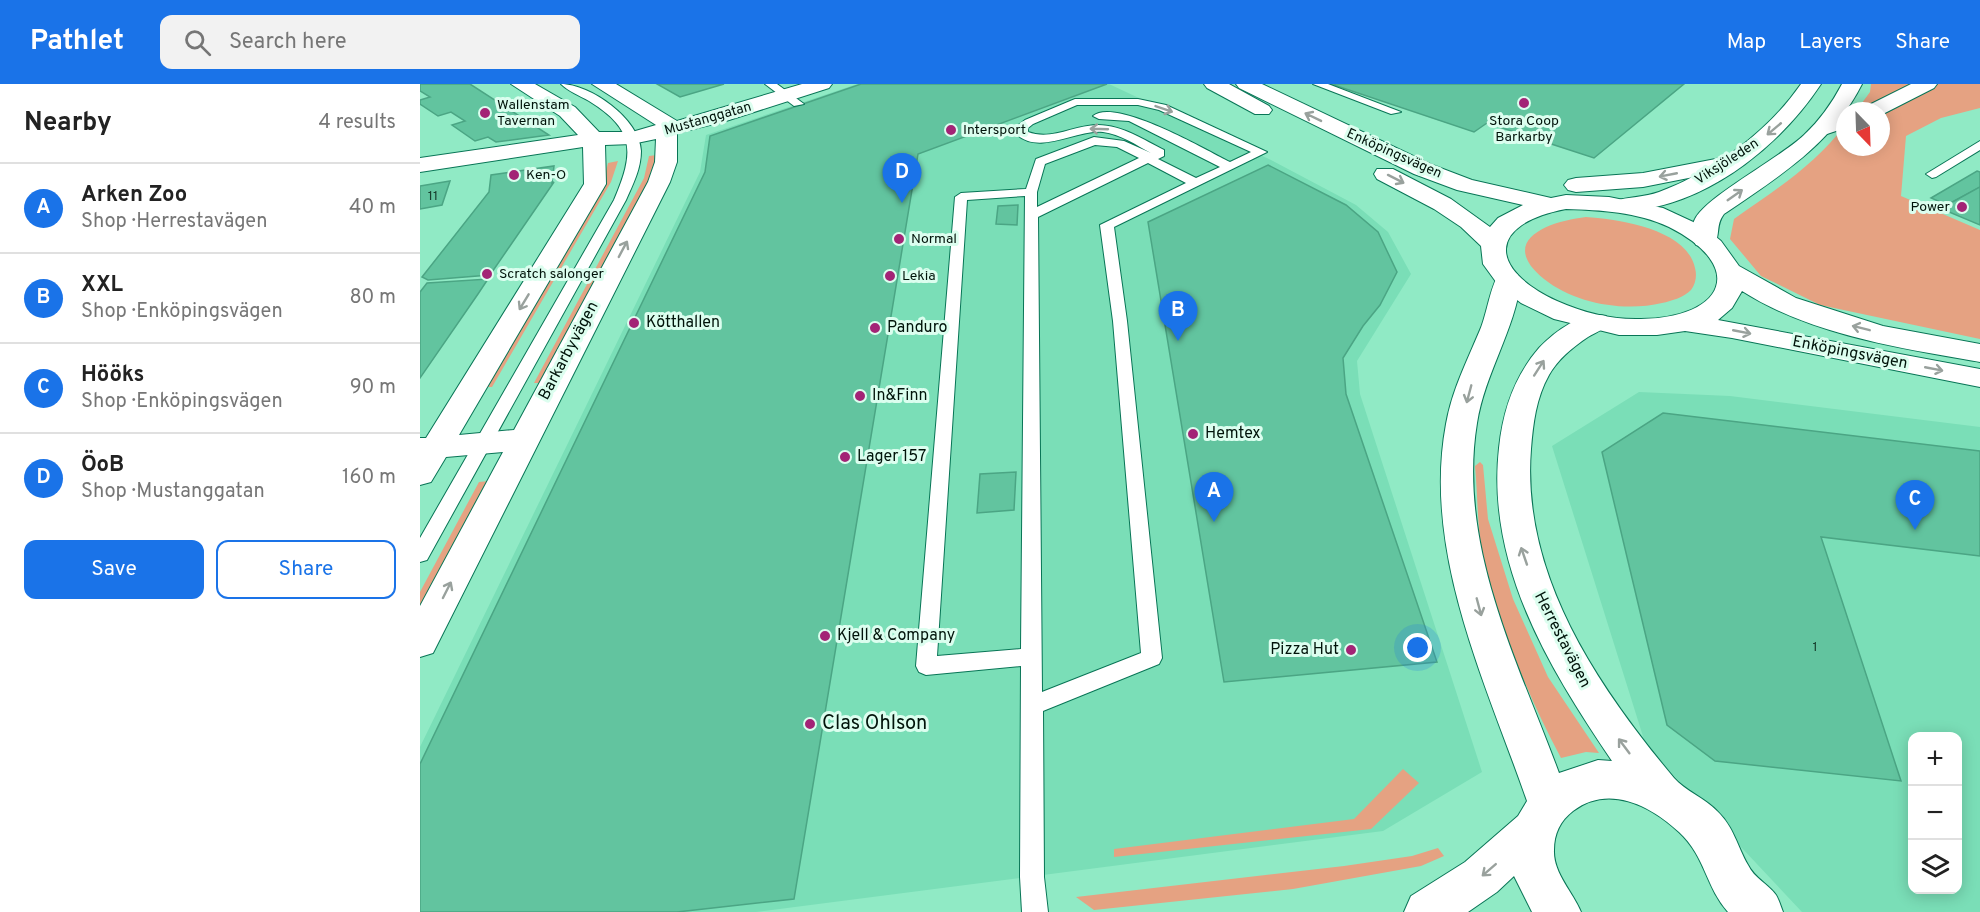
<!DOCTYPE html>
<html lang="en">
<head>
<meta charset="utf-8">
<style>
  :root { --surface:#fff; --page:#f2f2f2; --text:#222; --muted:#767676; --line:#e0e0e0; --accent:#1a73e8 }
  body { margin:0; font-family:Overpass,sans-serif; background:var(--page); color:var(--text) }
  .controls { position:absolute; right:18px; bottom:18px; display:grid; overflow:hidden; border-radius:12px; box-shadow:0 3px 15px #0003 }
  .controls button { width:54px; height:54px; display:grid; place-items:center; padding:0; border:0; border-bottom:2px solid var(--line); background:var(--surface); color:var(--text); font:30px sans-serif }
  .compass { position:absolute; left:1416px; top:18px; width:54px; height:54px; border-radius:50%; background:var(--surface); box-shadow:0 3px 15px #0003; rotate:157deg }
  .you { position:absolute; left:998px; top:564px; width:21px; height:21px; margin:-15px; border:4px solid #fff; border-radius:50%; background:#1a73e8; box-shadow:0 0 0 9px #1a73e833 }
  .badge { display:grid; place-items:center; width:39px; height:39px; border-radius:50%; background:var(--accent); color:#fff; font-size:20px; font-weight:700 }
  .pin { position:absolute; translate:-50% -50px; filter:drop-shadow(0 2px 3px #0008) }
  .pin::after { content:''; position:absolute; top:32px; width:21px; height:18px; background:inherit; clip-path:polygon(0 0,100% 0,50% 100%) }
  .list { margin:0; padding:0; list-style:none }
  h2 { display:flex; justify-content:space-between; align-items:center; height:78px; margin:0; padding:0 24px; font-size:26px }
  h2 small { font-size:20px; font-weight:400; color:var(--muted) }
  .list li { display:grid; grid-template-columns:39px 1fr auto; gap:18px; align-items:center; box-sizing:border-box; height:90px; padding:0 24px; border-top:2px solid var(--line) }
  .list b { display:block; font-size:22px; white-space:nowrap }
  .list p { margin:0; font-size:20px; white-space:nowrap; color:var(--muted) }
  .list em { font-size:20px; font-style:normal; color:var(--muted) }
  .actions { display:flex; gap:12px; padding:18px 24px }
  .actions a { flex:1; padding:14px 0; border:2px solid var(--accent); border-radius:12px; text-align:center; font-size:21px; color:var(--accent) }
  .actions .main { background:var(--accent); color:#fff }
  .icon { flex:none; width:33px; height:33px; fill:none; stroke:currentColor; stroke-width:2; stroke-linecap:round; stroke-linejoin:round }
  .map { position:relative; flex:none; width:1560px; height:828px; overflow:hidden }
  header { display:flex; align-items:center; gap:36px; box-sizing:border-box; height:84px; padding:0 30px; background:var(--accent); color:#fff }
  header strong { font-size:28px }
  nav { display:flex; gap:33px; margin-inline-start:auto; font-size:21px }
  .search { width:420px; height:54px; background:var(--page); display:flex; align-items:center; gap:15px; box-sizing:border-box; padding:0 21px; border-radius:12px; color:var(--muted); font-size:22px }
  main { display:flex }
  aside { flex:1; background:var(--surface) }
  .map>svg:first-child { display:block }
  .built { fill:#7adeb7; fill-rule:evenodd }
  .green { fill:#e5a282 }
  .building { fill:#62c49f; stroke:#4ba584; stroke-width:1.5 }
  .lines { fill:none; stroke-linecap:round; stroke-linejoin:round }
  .service-casing { stroke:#087556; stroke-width:2 }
  .minor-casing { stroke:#087556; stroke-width:2 }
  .tertiary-casing { stroke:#087556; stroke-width:2 }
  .secondary-casing { stroke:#087556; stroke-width:2 }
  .motorway-casing { stroke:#087556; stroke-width:2 }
  .service { fill:#fff; fill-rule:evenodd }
  .minor { fill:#fff; fill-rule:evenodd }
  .tertiary { fill:#fff; fill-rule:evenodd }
  .secondary { fill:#fff; fill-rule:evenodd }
  .motorway { fill:#fff; fill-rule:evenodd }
  .oneway { stroke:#99a19d }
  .poi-dot { fill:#a32476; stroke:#dcfeef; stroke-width:2 }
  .labels { text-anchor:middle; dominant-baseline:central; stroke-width:6; stroke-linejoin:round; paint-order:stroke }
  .far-poi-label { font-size:14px; fill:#00130a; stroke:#dcfeef; text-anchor:start }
  .far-street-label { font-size:14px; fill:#00130a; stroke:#dcfeef }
  .number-label { font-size:14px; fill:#183f2f }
  .poi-label { font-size:16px; fill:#00130a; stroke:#dcfeef; text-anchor:start }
  .street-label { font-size:16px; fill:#00130a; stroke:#dcfeef }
  .near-poi-label { font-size:20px; fill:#00130a; stroke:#dcfeef; text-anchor:start }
</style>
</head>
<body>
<header>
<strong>Pathlet</strong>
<div class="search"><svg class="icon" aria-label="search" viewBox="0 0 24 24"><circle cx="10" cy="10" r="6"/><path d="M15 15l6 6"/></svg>Search here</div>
<nav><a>Map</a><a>Layers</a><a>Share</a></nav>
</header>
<main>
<aside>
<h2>Nearby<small>4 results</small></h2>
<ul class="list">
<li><span class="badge">A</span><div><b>Arken Zoo</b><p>Shop · Herrestavägen</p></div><em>40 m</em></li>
<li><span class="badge">B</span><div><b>XXL</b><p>Shop · Enköpingsvägen</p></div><em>80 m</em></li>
<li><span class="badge">C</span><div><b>Hööks</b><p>Shop · Enköpingsvägen</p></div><em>90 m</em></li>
<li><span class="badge">D</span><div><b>ÖoB</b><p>Shop · Mustanggatan</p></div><em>160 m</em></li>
</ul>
<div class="actions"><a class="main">Save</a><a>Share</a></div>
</aside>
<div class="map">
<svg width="1560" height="828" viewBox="0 0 1560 828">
  <rect width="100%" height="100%" fill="#90eac5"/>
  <g class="built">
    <polygon points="437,0 689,0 851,76 936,121 968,148 991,190 937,277 940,310 1062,688 963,747 336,828 0,828 0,663 280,88 286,51"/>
    <path d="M1219,308L1310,312L1560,343V828H1382L1226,662L1132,362ZM1492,652H1538V806H1492Z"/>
  </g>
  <g class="green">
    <path d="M1451,0H1560V24L1521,34L1486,52L1481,112L1560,146V255L1400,221L1341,192L1310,155L1314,135C1354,107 1395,81 1425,41V63H1461V27H1436L1450,8Z"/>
    <polygon points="237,71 233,90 122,299 114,299 224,94 229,72"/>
    <polygon points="198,77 191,98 72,303 62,303 183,99 188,79"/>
    <path d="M1166,133C1198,135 1267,145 1275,184C1277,191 1276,199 1271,206C1264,213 1252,217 1242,219C1205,228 1155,220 1124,195C1076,156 1130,137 1166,133Z"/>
    <path d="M1060,378L1063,381L1068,435L1093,515L1128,593L1179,669L1166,668L1141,674C1108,612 1081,546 1064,478C1057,448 1058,413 1055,382Z"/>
    <polygon points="69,397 0,526 0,508 59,398"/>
    <polygon points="983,685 999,699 951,745 694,773 694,765 934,735"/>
    <polygon points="1018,764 1024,772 1001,782 873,805 674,826 656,813 924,782 992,772"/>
  </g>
  <g class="building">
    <polygon points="0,0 50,0 129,51 76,58 68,53 55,57 32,41 45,37 31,28 18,32 0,20 0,16 10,13 0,7"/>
    <polygon points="237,0 304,0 260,13"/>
    <polygon points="441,0 687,0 498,70 374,815 257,828 0,828 0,680 285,88 290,52"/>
    <polygon points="911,0 1264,0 1174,74 1067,39 1054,48"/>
    <polygon points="848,81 926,121 958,148 977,188 960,221 943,242 923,274 926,310 1017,578 804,598 728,138"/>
    <polygon points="134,82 132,99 134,98 70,191 8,196 2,193 69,108 71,91"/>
    <polygon points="1557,87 1560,88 1560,103 1527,121 1511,114"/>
    <polygon points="30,97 22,121 0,125 0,102"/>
    <polygon points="1560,103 1560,141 1522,125 1527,121"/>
    <polygon points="598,121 597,141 576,140 578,122"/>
    <polygon points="68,195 58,210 0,294 0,208 7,199"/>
    <polygon points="1243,329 1560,367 1560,472 1401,453 1481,697 1295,677 1247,641 1182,368"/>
    <polygon points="596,388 594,426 557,429 560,390"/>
  </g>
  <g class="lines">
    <g class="service-casing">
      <g id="service">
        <path d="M141,0C170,0 220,35 221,67C221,85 213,100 206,116L7,476L0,478V454L194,116C214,69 216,46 169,17C160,12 148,7 141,0Z"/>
        <polygon points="345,0 357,0 384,20 374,22"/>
        <polygon points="893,0 908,0 981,28 971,30"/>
        <path d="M718,15L746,21L847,68L694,143L707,237L742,574L739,580L623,627L624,793L628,828H602L600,793L601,582L506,591L499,588L496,582L535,113L541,109L606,105L616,75L674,53L704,57L731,69C716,61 700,50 683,48C656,45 620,72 596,50V43L605,36L655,15ZM657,21H718L739,26L831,68L810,78C786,66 695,13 673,32L679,35L709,37L800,83L776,94L738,75L744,72V66C724,56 702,41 678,41C654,41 631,57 608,48V44L613,40ZM675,61L697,63L719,74L617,123V108L625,80ZM728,79L766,99L680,141L693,237L721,569L622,608L618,133ZM605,112L601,565L517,572L547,116Z"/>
        <polygon points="1560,57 1560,66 1516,93 1512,94 1506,90"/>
      </g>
    </g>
    <g class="minor-casing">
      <g id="minor">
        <path d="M91,0H115L155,23L179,48H212L236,41L172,0H196L257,37L382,0H412L409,4L306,37L257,49V78L250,98L13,569L0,573V522L83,368L26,373L11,398L0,401V354H6L164,100L163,63L0,88V74L158,51L140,32ZM236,55L235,78L228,98L94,346L39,351L186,100L185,61L212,60Z"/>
        <path d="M1088,188L1097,190L1101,196C1095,246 1065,289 1057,339C1037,461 1098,578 1139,689L1178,676L1192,677C1129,584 1066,481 1079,364C1083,326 1094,293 1119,264C1134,248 1163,226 1186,232L1190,238C1184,246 1176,248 1168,253C1153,263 1138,275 1129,291C1116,314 1113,340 1111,365C1101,490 1177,602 1254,694C1265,707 1285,714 1297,727C1314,743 1317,762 1328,781C1334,794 1348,800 1356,811C1359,816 1361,823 1363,828H1308C1285,802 1286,773 1259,748C1230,721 1188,700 1153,727C1140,737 1134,750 1134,766C1133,789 1153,808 1161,828H1112L1094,792L1077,808L1048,828H984L991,812L1045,778L1098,732L1107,717C1066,599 1002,468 1026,340C1032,306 1047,277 1060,246C1067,230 1070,203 1079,190Z"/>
      </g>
    </g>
    <g class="tertiary-casing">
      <g id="tertiary">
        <polygon points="784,0 809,0 849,22 852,26 849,30 835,30 787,4"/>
        <path d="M816,0H842L1010,80L1052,96L1131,114L1146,111L1189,113L1243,124L1284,143L1301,157L1319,182L1376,214L1463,242L1560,260V278C1480,264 1391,251 1322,207L1312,224L1298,236L1560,285V303L1312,254L1265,247L1237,251H1199L1134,235L1101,219L1079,202L1063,180L1061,162L1041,143L1014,125L957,95L954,90L957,85H973L1031,115L1070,143L1078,134L1103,121L1037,106L994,90L819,4ZM1146,125C1181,126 1217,128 1249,143C1328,183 1304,234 1221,235C1192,236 1164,229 1137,217C1068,185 1067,140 1146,125Z"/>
        <polygon points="1306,73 1314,75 1317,80 1314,85 1223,103 1156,108 1148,106 1144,101 1148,96 1156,94 1223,89"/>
      </g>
    </g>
    <g class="secondary-casing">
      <g id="secondary">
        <path d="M1381,0H1401C1362,59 1296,113 1225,125C1214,127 1204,130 1194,127L1190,122L1194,117C1208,113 1225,113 1239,108C1293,88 1348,48 1381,0Z"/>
        <path d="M1422,0H1442C1411,61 1361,91 1304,130C1295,142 1301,150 1294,161L1285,163L1276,161C1272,155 1271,142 1275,135C1287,112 1360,74 1384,51C1400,36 1412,19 1422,0Z"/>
      </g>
    </g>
    <g class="motorway-casing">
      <g id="motorway">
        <polygon points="1491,0 1517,0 1514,4 1461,31 1461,27 1442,27 1445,23"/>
        <polygon points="1425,31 1425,44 1404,51 1396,50 1393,45 1396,40"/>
      </g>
    </g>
    <use href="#service" class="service"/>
    <use href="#minor" class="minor"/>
    <use href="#tertiary" class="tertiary"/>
    <use href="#secondary" class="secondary"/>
    <use href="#motorway" class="motorway"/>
  </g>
  <defs><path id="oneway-shaft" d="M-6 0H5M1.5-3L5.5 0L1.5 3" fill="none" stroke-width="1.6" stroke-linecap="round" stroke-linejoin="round" transform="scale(1.5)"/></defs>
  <g class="oneway">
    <use href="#oneway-shaft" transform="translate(744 25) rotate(19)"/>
    <use href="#oneway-shaft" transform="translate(893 33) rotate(-154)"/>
    <use href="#oneway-shaft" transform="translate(679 45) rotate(-178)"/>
    <use href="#oneway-shaft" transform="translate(1354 45) rotate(140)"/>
    <use href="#oneway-shaft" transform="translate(1248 91) rotate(169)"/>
    <use href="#oneway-shaft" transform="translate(976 95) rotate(27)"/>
    <use href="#oneway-shaft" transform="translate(1315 111) rotate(-35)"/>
    <use href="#oneway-shaft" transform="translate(203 165) rotate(-62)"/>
    <use href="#oneway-shaft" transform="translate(104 218) rotate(121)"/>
    <use href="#oneway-shaft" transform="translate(1441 244) rotate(-166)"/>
    <use href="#oneway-shaft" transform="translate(1322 248) rotate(11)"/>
    <use href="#oneway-shaft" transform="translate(1119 284) rotate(-57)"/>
    <use href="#oneway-shaft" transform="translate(1514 285) rotate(11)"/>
    <use href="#oneway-shaft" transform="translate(1049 310) rotate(105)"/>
    <use href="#oneway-shaft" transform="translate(1104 472) rotate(-109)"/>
    <use href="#oneway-shaft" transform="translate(27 506) rotate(-63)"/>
    <use href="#oneway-shaft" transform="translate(1059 523) rotate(75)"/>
    <use href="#oneway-shaft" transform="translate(1204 662) rotate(-127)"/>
    <use href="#oneway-shaft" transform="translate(1069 786) rotate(139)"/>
  </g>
  <g class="poi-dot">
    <circle cx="1104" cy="19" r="6"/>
    <circle cx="65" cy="29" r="6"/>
    <circle cx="531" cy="46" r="6"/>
    <circle cx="94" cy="91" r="6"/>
    <circle cx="1542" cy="123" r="6"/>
    <circle cx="479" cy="155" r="6"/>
    <circle cx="67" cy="190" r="6"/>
    <circle cx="470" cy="192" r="6"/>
    <circle cx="214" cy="239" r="6"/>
    <circle cx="455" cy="244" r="6"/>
    <circle cx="440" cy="312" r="6"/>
    <circle cx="773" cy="350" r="6"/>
    <circle cx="425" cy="373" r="6"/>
    <circle cx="405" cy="552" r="6"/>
    <circle cx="931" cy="566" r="6"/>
    <circle cx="390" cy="640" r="6"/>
  </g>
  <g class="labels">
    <g class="far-poi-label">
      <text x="77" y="21">Wallenstam<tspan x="77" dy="16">Tavernan</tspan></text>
      <text x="1104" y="37" text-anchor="middle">Stora Coop<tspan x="1104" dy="16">Barkarby</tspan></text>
      <text x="543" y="46">Intersport</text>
      <text x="106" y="91">Ken-O</text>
      <text x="1530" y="123" text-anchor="end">Power</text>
      <text x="491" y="155">Normal</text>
      <text x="79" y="190">Scratch salonger</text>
      <text x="482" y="192">Lekia</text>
    </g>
    <g class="far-street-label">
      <text transform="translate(288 35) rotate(-16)">Mustanggatan</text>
      <text transform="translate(974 70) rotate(24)">Enköpingsvägen</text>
      <text transform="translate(1307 78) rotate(-33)">Viksjöleden</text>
    </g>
    <g class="number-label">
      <text x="13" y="112">11</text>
      <text x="1395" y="563">1</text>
    </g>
    <g class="poi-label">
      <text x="226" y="239">Kötthallen</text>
      <text x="467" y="244">Panduro</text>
      <text x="452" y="312">In&amp;Finn</text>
      <text x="785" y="350">Hemtex</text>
      <text x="437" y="373">Lager 157</text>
      <text x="417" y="552">Kjell &amp; Company</text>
      <text x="919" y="566" text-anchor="end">Pizza Hut</text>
    </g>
    <g class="street-label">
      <text transform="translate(149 267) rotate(-62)">Barkarbyvägen</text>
      <text transform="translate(1430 269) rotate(11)">Enköpingsvägen</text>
      <text transform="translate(1142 556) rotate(63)">Herrestavägen</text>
    </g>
    <g class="near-poi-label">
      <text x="402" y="640">Clas Ohlson</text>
    </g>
  </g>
</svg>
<div class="controls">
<button>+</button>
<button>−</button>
<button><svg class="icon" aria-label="layers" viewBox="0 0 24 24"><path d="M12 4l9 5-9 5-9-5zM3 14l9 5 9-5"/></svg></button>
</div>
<svg class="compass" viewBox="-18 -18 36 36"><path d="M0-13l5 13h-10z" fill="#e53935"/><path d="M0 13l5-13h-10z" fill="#767676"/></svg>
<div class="you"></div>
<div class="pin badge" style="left:794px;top:438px">A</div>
<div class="pin badge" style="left:758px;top:257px">B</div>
<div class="pin badge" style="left:1495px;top:446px">C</div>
<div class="pin badge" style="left:482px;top:119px">D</div>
</div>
</main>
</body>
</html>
